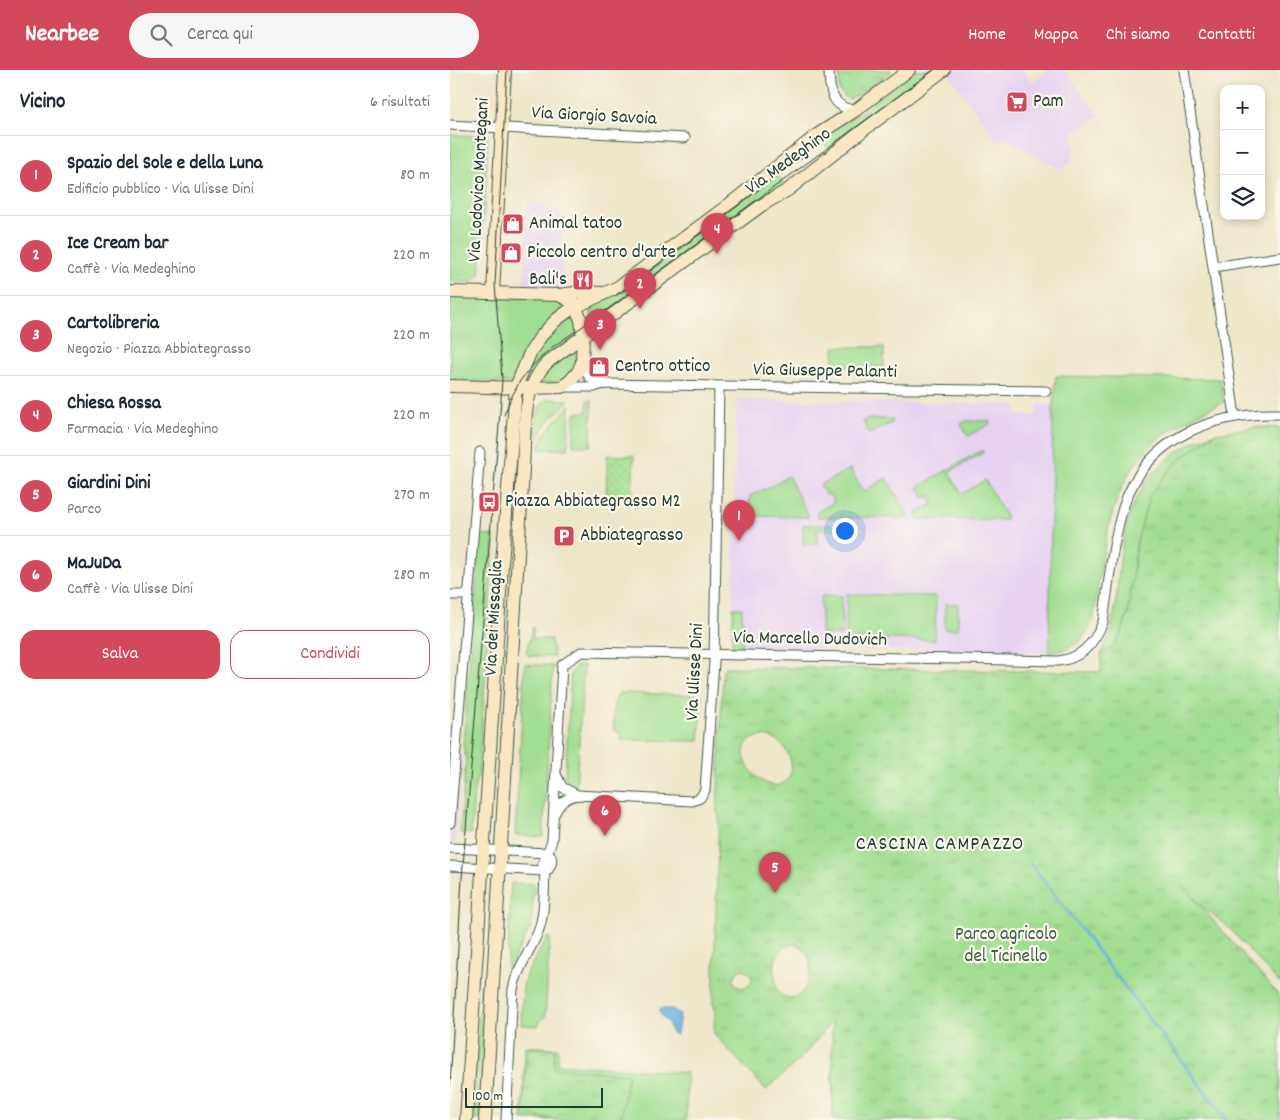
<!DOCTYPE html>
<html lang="it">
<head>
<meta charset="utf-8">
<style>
  :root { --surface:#fff; --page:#f6f6f7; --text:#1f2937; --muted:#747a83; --line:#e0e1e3; --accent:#d1495b }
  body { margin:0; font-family:Dekko,sans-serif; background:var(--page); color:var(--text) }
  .controls { position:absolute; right:15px; top:15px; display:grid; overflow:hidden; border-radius:10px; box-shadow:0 2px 8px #0003 }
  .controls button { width:45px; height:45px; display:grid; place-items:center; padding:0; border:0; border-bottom:1px solid var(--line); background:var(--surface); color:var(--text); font:25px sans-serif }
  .scale { position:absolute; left:15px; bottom:12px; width:138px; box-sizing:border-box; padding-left:5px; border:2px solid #1f3d34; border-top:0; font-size:14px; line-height:18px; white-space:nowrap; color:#1f3d34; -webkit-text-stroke:4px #fbf7ec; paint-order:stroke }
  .you { position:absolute; left:394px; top:460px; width:18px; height:18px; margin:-12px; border:4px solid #fff; border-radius:50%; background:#1a73e8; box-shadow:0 0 0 8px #1a73e833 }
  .badge { display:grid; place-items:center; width:32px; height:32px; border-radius:50%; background:var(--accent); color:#fff; font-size:16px; font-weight:700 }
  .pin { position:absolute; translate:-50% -41px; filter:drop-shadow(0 1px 2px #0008) }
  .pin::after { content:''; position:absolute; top:26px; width:18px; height:15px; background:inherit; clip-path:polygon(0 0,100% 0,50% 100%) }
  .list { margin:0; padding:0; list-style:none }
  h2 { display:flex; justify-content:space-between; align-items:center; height:65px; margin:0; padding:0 20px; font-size:21px }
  h2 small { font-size:16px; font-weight:400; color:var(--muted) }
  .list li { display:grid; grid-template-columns:32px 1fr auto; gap:15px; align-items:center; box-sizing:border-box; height:80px; padding:0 20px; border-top:1px solid var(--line) }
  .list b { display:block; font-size:19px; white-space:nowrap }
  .list p { margin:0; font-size:16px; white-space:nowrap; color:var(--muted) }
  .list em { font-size:16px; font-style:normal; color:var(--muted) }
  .actions { display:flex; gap:10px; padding:15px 20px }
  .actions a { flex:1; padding:11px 0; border:1px solid var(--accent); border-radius:15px; text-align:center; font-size:18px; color:var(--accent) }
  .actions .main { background:var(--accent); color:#fff }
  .icon { flex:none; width:28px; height:28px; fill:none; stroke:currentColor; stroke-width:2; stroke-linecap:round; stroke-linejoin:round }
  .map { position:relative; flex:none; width:830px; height:1050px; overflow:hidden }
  header { display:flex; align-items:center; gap:30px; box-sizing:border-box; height:70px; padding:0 25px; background:var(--accent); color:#fff }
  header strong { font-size:24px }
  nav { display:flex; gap:28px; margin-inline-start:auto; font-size:18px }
  .search { width:350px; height:45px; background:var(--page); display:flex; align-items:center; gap:12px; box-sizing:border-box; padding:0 18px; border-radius:28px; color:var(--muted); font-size:19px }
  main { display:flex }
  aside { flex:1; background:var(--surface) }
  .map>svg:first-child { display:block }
  .built { fill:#e6d2f0 }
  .grass { fill:#a2de91; stroke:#608e62 }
  .park { fill:url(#park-tufts); stroke:#608e62; fill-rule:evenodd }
  .garden { fill:url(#garden-dots); stroke:#608e62 }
  .water { fill:#69b2e1; stroke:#44788a }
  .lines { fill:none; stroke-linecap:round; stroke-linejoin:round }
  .stream { stroke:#69b2e1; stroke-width:2.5 }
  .street-casing { stroke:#3e564a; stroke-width:11 }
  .secondary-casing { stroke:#3e564a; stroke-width:14 }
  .street { stroke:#fff; stroke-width:9 }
  .secondary { stroke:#f9e7c3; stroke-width:12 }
  .tram { stroke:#1f3d34; stroke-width:1 }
  .labels { text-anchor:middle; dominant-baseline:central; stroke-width:4.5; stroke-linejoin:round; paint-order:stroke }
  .poi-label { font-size:19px; fill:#1f3d34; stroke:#fbf7ec; text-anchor:start }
  .street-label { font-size:19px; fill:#1f3d34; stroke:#fbf7ec }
  .park-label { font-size:19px; fill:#395d47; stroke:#fbf7ec }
  .neighbourhood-label { font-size:20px; letter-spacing:1px; fill:#1f3d34; stroke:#fbf7ec }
</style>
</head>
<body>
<header>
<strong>Nearbee</strong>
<div class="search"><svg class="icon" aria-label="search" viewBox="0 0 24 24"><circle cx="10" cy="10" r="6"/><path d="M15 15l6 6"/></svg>Cerca qui</div>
<nav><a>Home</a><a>Mappa</a><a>Chi siamo</a><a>Contatti</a></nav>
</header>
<main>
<aside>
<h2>Vicino<small>6 risultati</small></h2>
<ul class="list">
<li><span class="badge">1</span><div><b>Spazio del Sole e della Luna</b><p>Edificio pubblico · Via Ulisse Dini</p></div><em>80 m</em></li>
<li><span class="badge">2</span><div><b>Ice Cream bar</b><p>Caffè · Via Medeghino</p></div><em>220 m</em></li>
<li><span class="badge">3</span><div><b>Cartolibreria</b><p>Negozio · Piazza Abbiategrasso</p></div><em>220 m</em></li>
<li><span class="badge">4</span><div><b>Chiesa Rossa</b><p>Farmacia · Via Medeghino</p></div><em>220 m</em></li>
<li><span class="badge">5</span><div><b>Giardini Dini</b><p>Parco</p></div><em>270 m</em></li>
<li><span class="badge">6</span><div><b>MaJuDa</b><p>Caffè · Via Ulisse Dini</p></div><em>280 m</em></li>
</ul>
<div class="actions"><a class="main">Salva</a><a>Condividi</a></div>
</aside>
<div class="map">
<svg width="830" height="1050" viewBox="0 0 830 1050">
  <defs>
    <pattern id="park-tufts" width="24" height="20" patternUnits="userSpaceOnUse" patternTransform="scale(1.25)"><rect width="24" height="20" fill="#a2de91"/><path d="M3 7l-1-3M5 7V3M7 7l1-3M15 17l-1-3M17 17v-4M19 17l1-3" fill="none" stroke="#8bbf7e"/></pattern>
    <pattern id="garden-dots" width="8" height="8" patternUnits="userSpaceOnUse" patternTransform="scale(1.25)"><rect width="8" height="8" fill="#a2de91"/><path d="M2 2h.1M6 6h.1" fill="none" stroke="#8bbf7e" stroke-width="1.8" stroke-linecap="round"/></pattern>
  </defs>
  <rect width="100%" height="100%" fill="#fbf7ec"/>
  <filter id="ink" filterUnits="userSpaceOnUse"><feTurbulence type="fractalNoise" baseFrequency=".02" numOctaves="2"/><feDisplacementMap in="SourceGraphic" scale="10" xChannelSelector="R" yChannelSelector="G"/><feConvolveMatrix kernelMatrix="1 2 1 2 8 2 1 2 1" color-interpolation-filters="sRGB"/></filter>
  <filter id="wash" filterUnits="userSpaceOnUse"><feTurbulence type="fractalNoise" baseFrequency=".0096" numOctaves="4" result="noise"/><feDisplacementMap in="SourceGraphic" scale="20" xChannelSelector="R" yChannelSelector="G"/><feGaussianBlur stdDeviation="1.12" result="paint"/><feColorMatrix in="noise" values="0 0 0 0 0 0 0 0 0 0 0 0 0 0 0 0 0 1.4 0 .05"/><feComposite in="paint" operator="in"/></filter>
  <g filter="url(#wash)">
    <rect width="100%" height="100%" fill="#eee6c9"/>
    <g class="built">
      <polygon points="496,0 572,0 582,12 599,0 615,0 649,45 629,59 621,61 625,75 621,92 611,99 554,68 547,71"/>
      <polygon points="78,131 113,144 111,222 73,221"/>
      <polygon points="286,330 567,334 567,345 587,345 587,334 603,335 599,583 282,577"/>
      <polygon points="0,686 13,687 5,774 0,774"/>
    </g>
    <g class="grass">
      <polygon points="467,0 488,0 381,81 370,67 405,46"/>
      <polygon points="0,65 37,66 38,68 30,205 22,212 0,212"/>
      <polygon points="325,101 335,116 144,253 139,235"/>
      <polygon points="0,225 98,228 119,234 61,313 14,312 13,309 0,309"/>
      <path d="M121,245L125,246L128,263L79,311L75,313C78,283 100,264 121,245Z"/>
      <path d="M127,277C126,304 118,313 90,313L93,304Z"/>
      <rect x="384" y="277" width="50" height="20"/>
      <path d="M606,306L770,309L774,332C754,341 734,351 716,363C656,405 654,484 643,550C633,573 623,579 599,583L603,335Z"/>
      <path d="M97,329L119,330L97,353L87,371H85C86,358 84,337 97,329Z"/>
      <polygon points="138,330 142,330 141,376 123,376 125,343 137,342"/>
      <path d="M120,334L118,379H89C93,359 109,350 120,334Z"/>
      <polygon points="418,349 441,349 443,352 419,364 413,351"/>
      <polygon points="516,351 539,351 540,354 518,366 511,354"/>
      <path d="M766,363L729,390L687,472L678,543L672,562L664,576L651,585C652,578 656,574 659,568C661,562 662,555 663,549C670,515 668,476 680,443C694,404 727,375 766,363Z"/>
      <polygon points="532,380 533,383 499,402 512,424 535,410 556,447 556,450 468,449 467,443 483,434 479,426 474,427 468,417"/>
      <polygon points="400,399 413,422 436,408 458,445 457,448 367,447 367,442 384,432 380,424 376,425 370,415"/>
      <polygon points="338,406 359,447 299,446 300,426 314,419 315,420"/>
      <polygon points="353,455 398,455 398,460 367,459 367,474 353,474"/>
      <polygon points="30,465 44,466 29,703 24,718 21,764 10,763 16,688 13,675"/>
      <polygon points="397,524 486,526 485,570 396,568"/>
      <polygon points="371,526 392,526 392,565 371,564"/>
      <rect x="495" y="534" width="13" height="25"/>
      <polygon points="283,538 292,538 292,577 282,577"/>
      <polygon points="83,557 83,569 101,569 104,587 79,586 76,582"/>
      <polygon points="75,594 103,596 93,767 65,765"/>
      <polygon points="134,595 126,718 118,713 115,706 121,604 125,597"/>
      <path d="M169,623L252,625L249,671L171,670V663L164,661C164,650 161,632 169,623Z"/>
      <polygon points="61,813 84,814 81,856 57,902"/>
      <polygon points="98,866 100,868 95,948 92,948 88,956 71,955 73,917 76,905"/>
      <polygon points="31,915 37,916 30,1050 23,1050"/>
      <polygon points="75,976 108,978 108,994 237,1003 236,1050 72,1050"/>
    </g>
    <g class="park">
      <polygon points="389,0 441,0 442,1 407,26 399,29 394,26 389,21"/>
      <path d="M806,357L830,358V914L779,858L752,836L732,815L830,927V1050H383L382,951L353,986L316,1020L264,964L265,935H263L269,744L267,743L273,599L275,597L651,602V585L664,576L672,562L678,543L687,472L699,427L711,410L729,390L766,363ZM313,666C319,667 326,669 331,674C341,684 348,706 332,714C310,725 270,672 313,666ZM343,874C373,878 360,937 335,927C327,925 325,915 325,908C323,893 326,877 343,874ZM293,899L301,904L302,909L300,915L291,918L286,915L283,910L287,902Z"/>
      <polygon points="77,978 105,979 104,998 178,1004 171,1050 111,1050 73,1045"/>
    </g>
    <polygon class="garden" points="157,385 184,386 182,430 156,430"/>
    <path class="water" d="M210,939H223L230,945L227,964L225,965L221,962C219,950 213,950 209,941Z"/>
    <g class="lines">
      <polyline class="stream" points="580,793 777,1050"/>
    </g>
  </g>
  <g filter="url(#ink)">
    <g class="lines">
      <g class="street-casing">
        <g id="street">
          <path d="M379,0C379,20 382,39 406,40"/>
          <polyline points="734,0 785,346"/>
          <polyline points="0,55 235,68"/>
          <polyline points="763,197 830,187"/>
          <polyline points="132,293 139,307 154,314"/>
          <polyline points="111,317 144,317 154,314 596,321"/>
          <polyline points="0,525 19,525"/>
          <polyline points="107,706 112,717 127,725"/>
          <path d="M105,743C110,732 116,728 127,725L242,731L250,728L255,720L264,592L269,317"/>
          <polyline points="0,753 30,382"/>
          <polyline points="0,778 98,783"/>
          <path d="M0,796L95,801L98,800C102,794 104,787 98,783"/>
          <path d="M56,1050L63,919C67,898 80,882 88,862C95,844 94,820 95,801L92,795C94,785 100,780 102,770L112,595L131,582L608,591C631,589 645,572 653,552C659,513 662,472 674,435C697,367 764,342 830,344"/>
        </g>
      </g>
      <g class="secondary-casing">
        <g id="secondary">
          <polyline points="0,222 109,225 132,222 154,223"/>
          <polyline points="43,223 55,0"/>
          <polyline points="0,316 81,318 111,317 119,312 128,302 132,293 133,266 131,250 124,233 109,225"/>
          <polyline points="16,1050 52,494 66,317 80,283 91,266 106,250 121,239 168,217 281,133 367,65 406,40 459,0"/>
          <path d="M35,1050L73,399C75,371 72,327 89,303C91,298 96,294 99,291L312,135L338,120L411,62L494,0"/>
        </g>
      </g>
      <use href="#street" class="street"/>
      <use href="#secondary" class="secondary"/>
      <g class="tram">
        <polyline points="166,225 361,81"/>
        <polyline points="54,345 60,330 70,311 81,297 101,278 158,239 484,0"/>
        <polyline points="0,1015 12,808 51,330 52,308 45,214 57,0"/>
      </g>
    </g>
  </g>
  <defs>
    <g id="supermarket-square" transform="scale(1.125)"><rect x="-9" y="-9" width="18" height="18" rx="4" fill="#d1495b" stroke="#fbf7ec"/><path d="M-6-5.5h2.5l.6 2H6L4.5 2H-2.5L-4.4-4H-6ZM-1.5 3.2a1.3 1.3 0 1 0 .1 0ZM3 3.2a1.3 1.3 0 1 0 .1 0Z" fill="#fff"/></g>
    <g id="shop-square" transform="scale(1.125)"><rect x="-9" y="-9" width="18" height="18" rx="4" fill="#d1495b" stroke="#fbf7ec"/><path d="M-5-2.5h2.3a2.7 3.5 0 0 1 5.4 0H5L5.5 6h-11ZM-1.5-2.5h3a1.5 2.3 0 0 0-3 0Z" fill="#fff"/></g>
    <g id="restaurant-square" transform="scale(1.125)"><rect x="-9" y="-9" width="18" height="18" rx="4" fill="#d1495b" stroke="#fbf7ec"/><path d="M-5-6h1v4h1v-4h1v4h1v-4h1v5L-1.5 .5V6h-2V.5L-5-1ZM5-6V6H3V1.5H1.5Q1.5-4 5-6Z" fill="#fff"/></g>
    <g id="bus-square" transform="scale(1.125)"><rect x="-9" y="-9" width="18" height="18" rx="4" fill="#d1495b" stroke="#fbf7ec"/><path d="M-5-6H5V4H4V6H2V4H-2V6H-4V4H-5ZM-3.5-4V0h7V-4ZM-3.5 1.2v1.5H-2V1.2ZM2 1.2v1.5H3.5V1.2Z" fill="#fff"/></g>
    <g id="parking-square" transform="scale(1.125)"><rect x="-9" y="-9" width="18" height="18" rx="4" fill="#d1495b" stroke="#fbf7ec"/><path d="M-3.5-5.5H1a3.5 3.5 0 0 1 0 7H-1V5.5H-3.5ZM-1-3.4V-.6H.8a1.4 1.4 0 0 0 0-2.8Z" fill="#fff"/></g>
  </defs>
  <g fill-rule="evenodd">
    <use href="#supermarket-square" x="567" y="32"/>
    <use href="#shop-square" x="63" y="154"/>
    <use href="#shop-square" x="61" y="183"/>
    <use href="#restaurant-square" x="133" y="210"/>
    <use href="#shop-square" x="149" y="297"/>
    <use href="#bus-square" x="39" y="432"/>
    <use href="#parking-square" x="114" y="466"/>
  </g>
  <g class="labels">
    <g class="poi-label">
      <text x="583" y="32">Pam</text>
      <text x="79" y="154">Animal tatoo</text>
      <text x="77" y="183">Piccolo centro d'arte</text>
      <text x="117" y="210" text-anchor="end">Bali's</text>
      <text x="165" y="297">Centro ottico</text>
      <text x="55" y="432">Piazza Abbiategrasso M2</text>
      <text x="130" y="466">Abbiategrasso</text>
    </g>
    <g class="street-label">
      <text transform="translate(144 47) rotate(3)">Via Giorgio Savoia</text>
      <text transform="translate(339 92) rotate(-36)">Via Medeghino</text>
      <text transform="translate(30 110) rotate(-87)">Via Lodovico Montegani</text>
      <text transform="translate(375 302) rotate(1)">Via Giuseppe Palanti</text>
      <text transform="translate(45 548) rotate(-87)">Via dei Missaglia</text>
      <text transform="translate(360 570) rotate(1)">Via Marcello Dudovich</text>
      <text transform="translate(246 602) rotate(-87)">Via Ulisse Dini</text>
    </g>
    <g class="park-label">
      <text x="556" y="865">Parco agricolo<tspan x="556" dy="22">del Ticinello</tspan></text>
    </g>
    <g class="neighbourhood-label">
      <text x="490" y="775">CASCINA CAMPAZZO</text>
    </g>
  </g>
</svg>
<div class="controls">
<button>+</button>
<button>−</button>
<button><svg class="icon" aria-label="layers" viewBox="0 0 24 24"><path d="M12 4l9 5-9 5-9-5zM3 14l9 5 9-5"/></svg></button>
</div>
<div class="scale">100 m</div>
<div class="you"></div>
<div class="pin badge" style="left:289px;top:471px">1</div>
<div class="pin badge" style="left:190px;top:239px">2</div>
<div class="pin badge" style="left:150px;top:280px">3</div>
<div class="pin badge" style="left:267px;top:184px">4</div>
<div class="pin badge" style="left:325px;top:823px">5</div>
<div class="pin badge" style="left:155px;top:766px">6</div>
</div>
</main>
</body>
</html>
